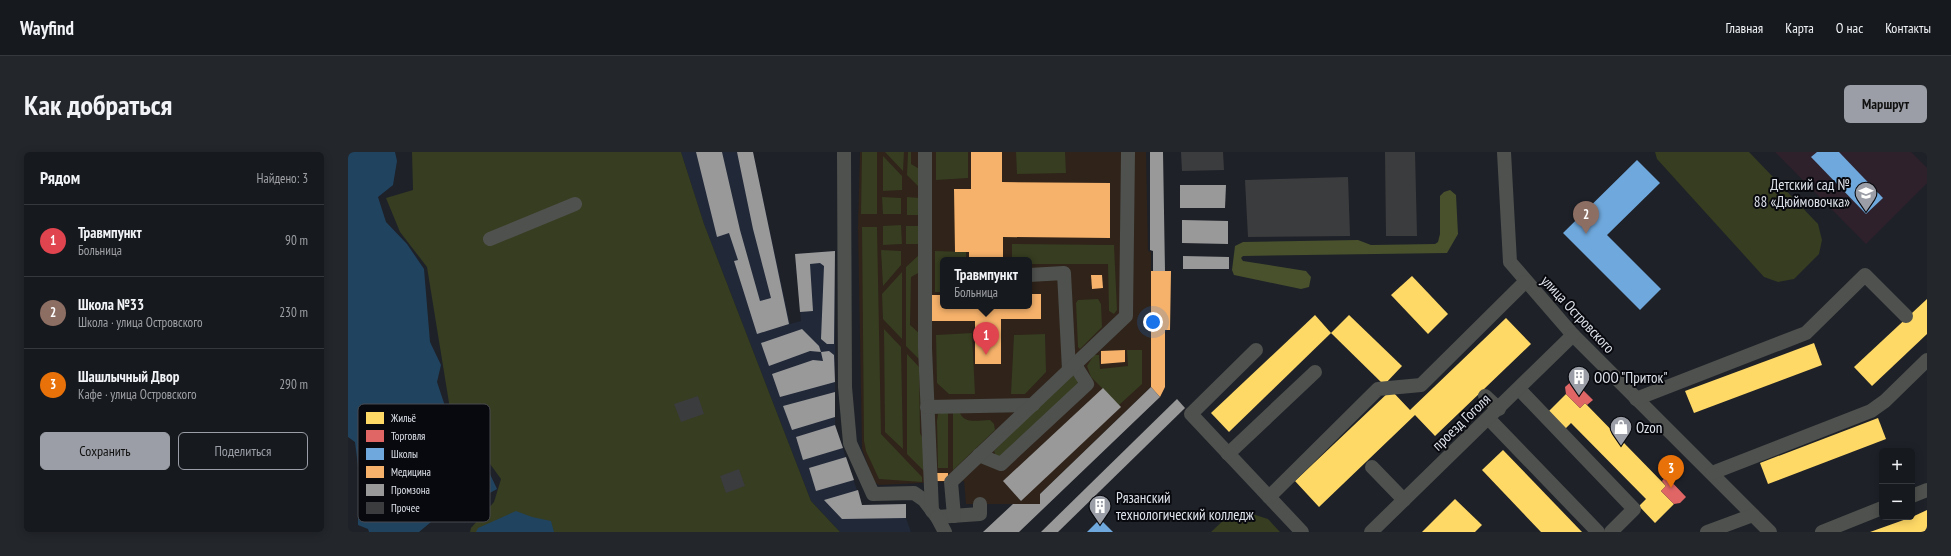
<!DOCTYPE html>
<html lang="ru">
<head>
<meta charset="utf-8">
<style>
  :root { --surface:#16191e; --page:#23262b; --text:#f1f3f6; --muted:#9ea0a4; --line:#35383c; --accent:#9b9ea6 }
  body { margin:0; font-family:"PT Sans Narrow",sans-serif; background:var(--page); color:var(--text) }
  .controls { position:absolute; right:12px; bottom:12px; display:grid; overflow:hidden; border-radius:6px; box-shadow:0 2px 10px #0003 }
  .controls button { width:36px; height:36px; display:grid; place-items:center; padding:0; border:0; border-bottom:1px solid var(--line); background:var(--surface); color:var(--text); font:20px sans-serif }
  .you { position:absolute; left:805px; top:170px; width:14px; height:14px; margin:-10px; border:3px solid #fff; border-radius:50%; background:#1a73e8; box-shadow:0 0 0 6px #1a73e833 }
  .badge { display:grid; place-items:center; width:26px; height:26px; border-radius:50%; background:var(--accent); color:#fff; font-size:13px; font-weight:700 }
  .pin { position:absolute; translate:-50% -33px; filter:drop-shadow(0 1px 2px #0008) }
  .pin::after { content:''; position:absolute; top:21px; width:14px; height:12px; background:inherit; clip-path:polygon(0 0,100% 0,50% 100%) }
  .popup { position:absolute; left:592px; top:105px; width:92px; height:52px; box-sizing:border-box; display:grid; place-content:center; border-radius:6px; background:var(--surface); filter:drop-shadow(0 1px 3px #0005); font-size:13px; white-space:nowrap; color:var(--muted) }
  .popup b { font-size:15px; color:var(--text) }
  .popup::after { content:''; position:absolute; left:50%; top:100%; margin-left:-8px; border:8px solid transparent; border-top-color:var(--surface) }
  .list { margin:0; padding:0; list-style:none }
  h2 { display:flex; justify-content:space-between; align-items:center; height:52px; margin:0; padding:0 16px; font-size:17px }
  h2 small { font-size:13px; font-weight:400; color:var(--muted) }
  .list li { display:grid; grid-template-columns:26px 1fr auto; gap:12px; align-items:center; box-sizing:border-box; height:72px; padding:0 16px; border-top:1px solid var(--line) }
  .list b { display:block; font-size:15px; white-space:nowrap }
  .list p { margin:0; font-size:13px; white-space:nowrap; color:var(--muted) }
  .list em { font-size:13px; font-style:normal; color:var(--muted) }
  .actions { display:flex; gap:8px; padding:12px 16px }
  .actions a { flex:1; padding:9px 0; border:1px solid var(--accent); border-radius:6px; text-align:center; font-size:14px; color:var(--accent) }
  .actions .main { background:var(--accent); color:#111 }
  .map { position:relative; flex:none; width:1579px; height:380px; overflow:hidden; border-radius:6px }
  header { display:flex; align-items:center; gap:24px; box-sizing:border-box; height:56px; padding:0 20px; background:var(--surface); border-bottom:1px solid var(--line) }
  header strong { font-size:19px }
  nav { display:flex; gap:22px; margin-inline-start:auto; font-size:14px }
  .intro { display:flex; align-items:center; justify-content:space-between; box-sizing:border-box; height:96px; padding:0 24px }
  h1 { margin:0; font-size:28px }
  .button { padding:10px 18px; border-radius:6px; background:var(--accent); color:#111; font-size:14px; font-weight:700 }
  main { display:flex; gap:24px; padding:0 24px }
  aside { flex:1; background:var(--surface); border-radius:6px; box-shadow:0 2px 10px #0003 }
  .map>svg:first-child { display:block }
  .built { fill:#212838 }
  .education { fill:#2e212c }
  .medical { fill:#2f231a; fill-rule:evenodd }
  .green { fill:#363d20 }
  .forest { fill:#48512c }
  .water { fill:#20435f }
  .homes { fill:#ffd966 }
  .shops { fill:#e06666 }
  .schools { fill:#6fa8dc }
  .health { fill:#f6b26b }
  .industry { fill:#999 }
  .building { fill:#3b3c3d }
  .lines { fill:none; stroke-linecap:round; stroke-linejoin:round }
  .minor { stroke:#4e514d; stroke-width:14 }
  .labels { text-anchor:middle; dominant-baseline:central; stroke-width:4; stroke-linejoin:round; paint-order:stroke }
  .poi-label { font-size:15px; fill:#dee2ea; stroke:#08090e; text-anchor:start }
  .street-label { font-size:15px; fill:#dee2ea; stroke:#08090e }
  .key { fill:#08090e; stroke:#484a50; stroke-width:1 }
  .key-label { font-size:11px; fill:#dee2ea }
</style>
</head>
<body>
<header>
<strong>Wayfind</strong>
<nav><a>Главная</a><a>Карта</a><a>О нас</a><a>Контакты</a></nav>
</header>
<div class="intro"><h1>Как добраться</h1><a class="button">Маршрут</a></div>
<main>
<aside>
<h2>Рядом<small>Найдено: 3</small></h2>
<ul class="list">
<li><span class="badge" style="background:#e0444e">1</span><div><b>Травмпункт</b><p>Больница</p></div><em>90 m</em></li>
<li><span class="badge" style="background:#8d6e63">2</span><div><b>Школа №33</b><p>Школа · улица Островского</p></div><em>230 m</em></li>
<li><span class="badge" style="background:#e8710a">3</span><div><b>Шашлычный Двор</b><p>Кафе · улица Островского</p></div><em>290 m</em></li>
</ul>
<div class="actions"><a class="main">Сохранить</a><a>Поделиться</a></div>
</aside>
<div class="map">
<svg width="1579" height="380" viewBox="0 0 1579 380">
  <rect width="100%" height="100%" fill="#1e2128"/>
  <polygon class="built" points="333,0 405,0 442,172 453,169 447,102 487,99 487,273 514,353 558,352 558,366 563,380 492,380 463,349 356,72"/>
  <polygon class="education" points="1427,0 1563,0 1579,16 1579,31 1518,92"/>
  <path class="medical" d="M512,0H798L800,99L803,100V235L692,342V352H618L616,329L531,333L526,330L514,297L510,75ZM595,108H681V154H595Z"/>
  <g class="green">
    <polygon points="64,0 333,0 356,72 463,349 492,380 122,380 123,376 146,350 153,327 102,257 79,115 52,80 38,46 65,38"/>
    <polygon points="514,0 529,0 529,62 513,62"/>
    <polygon points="537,0 556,0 555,19"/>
    <polygon points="560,0 563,0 563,12 573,18 573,37 559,23"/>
    <polygon points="588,0 620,0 620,26 588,28"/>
    <polygon points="668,0 717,0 718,21 669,22"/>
    <polygon points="1307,0 1401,0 1470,72 1474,88 1471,102 1446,127 1430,130 1416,125 1309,7"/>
    <polygon points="535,4 554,24 554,38 535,39"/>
    <polygon points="534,45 553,46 553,62 535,62"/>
    <polygon points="559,45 572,46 572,63 559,63"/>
    <polygon points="553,73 554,92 535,93 535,74"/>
    <polygon points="558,74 571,74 572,92 558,92"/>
    <polygon points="514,75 529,75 533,282 574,325 574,330 531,327 518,299 516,289"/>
    <polygon points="664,92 766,93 769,158 766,162 761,159 760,112 681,112 681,108 664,108"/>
    <polygon points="533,98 553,99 553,113 535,134"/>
    <polygon points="587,99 618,100 618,108 595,108 595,140 587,140"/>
    <polygon points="571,103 572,120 563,125 562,173 572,182 571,207 558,194 558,115"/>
    <polygon points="554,120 554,187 535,167 534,142"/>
    <polygon points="750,147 753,152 754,175 732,197 730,195 728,151 730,148"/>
    <polygon points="536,177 553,195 555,297 537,280"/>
    <polygon points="624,181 627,242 601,242 589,231 588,183"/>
    <polygon points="697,182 698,220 677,242 663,242 666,183"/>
    <polygon points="779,198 794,198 794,232 771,253 743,225 739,214 746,203 751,203 752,217 780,214"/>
    <polygon points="559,202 571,215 572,281 576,290 576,319 559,302"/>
    <polygon points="726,223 730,229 729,234 656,304 648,304 646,299 720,225"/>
    <path d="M605,258L611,259C616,273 630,268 642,268L646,272L647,278L605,318Z"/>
    <polygon points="600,259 600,316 590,316 589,269 590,262"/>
    <polygon points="895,359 920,367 932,380 863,380 881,363"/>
  </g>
  <polygon class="forest" points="1102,38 1108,43 1110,82 1099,101 895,104 893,106 895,109 958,119 963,125 961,135 953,137 886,123 884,118 887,94 895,90 1010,88 1023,93 1087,92 1090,90 1092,82 1092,44 1096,40"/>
  <g class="water">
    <polygon points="0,0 47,0 49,9 45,33 30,45 38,70 59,92 76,117 82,190 93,213 89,230 102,269 118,283 126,302 141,320 149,337 122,352 101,355 71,380 21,380 20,377 10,373 10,314 7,290 0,285"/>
    <polygon points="168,359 184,365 203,369 206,380 128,380 130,376"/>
  </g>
  <g class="homes">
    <polygon points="1064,124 1100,162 1080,182 1043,143"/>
    <polygon points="1579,147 1579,182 1524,234 1506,215"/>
    <polygon points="967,163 983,181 881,280 863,261"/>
    <polygon points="1001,163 1054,214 1036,233 983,181"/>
    <polygon points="1158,166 1183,192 1087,284 1067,263 971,355 947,329 1043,238 1062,258"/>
    <polygon points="1466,191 1474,213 1346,261 1337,239"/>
    <polygon points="1218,242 1232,256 1237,251 1318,334 1313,339 1326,352 1307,371 1291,354 1298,347 1223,271 1217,277 1200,260"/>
    <polygon points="1530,266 1538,287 1420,332 1412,311"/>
    <polygon points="1155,298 1234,380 1193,380 1134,318"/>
    <polygon points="1107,347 1134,373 1127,380 1074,380"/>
    <polygon points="1579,358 1579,380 1522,380 1564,365"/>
  </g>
  <g class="shops">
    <polygon points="1225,228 1245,248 1239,253 1237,251 1232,256 1218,242 1217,235"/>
    <polygon points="1318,324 1338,345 1332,351 1326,352 1313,339 1318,334 1314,329"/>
  </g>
  <g class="schools">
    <polygon points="1469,0 1491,0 1535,46 1518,62 1463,5"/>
    <polygon points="1289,8 1312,31 1259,83 1313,137 1292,158 1215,81"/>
    <polygon points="752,367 765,380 739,380"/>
  </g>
  <g class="health">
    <polygon points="623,0 654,0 654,30 762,31 762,86 655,85 655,108 621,108 621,100 607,100 606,37 623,37"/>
    <polygon points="803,119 823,119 822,178 817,178 817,235 812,245 803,235"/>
    <polygon points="743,123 754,123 755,136 744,137"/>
    <polygon points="681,142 693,142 693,167 653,167 653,212 627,212 627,169 584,169 584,143 595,143 595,154 681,154"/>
    <polygon points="777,198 777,210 753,212 753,199"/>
    <rect x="589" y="321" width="11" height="8"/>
  </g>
  <g class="industry">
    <polygon points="348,0 374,0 392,78 412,149 423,146 405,77 389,0 405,0 441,172 409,182 386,109 390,108 381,81 369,85"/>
    <polygon points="802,0 815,0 817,119 805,119 805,99 802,98"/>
    <polygon points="832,33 878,33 877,56 832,56"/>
    <polygon points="834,68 880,69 880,92 834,91"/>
    <polygon points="487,99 486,192 479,192 473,187 476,114 472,111 462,112 465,159 452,160 447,102"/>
    <polygon points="835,104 881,105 881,117 835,117"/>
    <polygon points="454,177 471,194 473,200 462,199 421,214 413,191"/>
    <polygon points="481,199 486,203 487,230 432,245 424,222 465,208 475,209 473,200"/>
    <polygon points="803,235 812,245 671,380 635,380 665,352 692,352 692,342"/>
    <polygon points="755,236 773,255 673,349 655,329"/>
    <polygon points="487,240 487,265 444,278 435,254"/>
    <polygon points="829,247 837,256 710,380 693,380"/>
    <polygon points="487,273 495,296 455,308 448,285"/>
    <polygon points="498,305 506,328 468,339 461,316"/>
    <polygon points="510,338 514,353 558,352 558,366 494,367 476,348"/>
  </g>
  <g class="building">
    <polygon points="833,0 875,0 876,18 834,19"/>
    <polygon points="1037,0 1067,0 1069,84 1038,84"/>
    <polygon points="1000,25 1002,84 900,85 897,28"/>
    <polygon points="350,244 356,262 333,270 326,252"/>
    <polygon points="391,317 397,334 378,341 372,324"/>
  </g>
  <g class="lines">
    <g class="minor">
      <polyline points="496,0 497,235 502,291 525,342 566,341 576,348 589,365 632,362 632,352"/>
      <polyline points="577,0 577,196 584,359"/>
      <polyline points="1156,0 1162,110 1225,183 1422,380"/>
      <polyline points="142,87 227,52"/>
      <polyline points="681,123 716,121 721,218"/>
      <polyline points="908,198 843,262 954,380"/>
      <polyline points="1171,237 1286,357 1263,380"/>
      <polyline points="1137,244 1151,257"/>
      <polyline points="1288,247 1458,181 1517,123 1558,164"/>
      <polyline points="579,255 685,253"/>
      <polyline points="1141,267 1250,380"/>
      <polyline points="880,302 967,220"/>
      <polyline points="631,303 653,312 739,232 727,213"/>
      <polyline points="1024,315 1056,348"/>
      <polyline points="1364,321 1523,259 1537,249 1579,208"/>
      <polyline points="1564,344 1579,338"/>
      <polyline points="921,345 1030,237 1073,233 1177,130"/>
      <polyline points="606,364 603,330 778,164 780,0"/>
      <polyline points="589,365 597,380"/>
      <polyline points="1023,380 1225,183"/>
      <polyline points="1359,380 1405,363"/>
      <polyline points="1474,380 1534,356"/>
    </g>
  </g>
  <defs>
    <g id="school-pin" transform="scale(1.15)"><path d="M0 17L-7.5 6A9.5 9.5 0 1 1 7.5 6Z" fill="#9b9ea6" stroke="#08090e"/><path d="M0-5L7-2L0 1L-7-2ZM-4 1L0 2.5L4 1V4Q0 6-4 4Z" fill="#fff"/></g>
    <g id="building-pin" transform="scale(1.15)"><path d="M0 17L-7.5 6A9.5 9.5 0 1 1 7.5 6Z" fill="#9b9ea6" stroke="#08090e"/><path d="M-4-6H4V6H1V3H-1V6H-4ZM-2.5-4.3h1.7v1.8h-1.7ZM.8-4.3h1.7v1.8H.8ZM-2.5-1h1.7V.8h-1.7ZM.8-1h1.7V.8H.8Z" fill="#fff"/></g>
    <g id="shop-pin" transform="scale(1.15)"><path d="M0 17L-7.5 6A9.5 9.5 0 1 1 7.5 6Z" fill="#9b9ea6" stroke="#08090e"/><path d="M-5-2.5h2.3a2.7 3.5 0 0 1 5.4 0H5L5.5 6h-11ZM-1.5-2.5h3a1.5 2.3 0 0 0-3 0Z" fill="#fff"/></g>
  </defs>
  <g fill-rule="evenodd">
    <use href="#school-pin" x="1518" y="41"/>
    <use href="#building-pin" x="1231" y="225"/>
    <use href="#shop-pin" x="1273" y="275"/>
    <use href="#building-pin" x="752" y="354"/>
  </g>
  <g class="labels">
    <g class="poi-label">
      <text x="1502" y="32" text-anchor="end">Детский сад №<tspan x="1502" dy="17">88 «Дюймовочка»</tspan></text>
      <text x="1246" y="225">ООО "Приток"</text>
      <text x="1288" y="275">Ozon</text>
      <text x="768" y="345">Рязанский<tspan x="768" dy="17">технологический колледж</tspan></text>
    </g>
    <g class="street-label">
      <text transform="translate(1230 162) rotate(47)">улица Островского</text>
      <text transform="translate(1113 270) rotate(-44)">проезд Гоголя</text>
    </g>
  </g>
  <rect x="10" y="252" width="132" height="118" rx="6" class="key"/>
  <rect x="18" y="260" width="18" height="12" fill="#ffd966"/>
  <rect x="18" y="278" width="18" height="12" fill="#e06666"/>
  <rect x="18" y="296" width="18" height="12" fill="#6fa8dc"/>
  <rect x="18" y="314" width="18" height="12" fill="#f6b26b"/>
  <rect x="18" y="332" width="18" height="12" fill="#999"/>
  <rect x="18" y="350" width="18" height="12" fill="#3b3c3d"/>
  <g class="key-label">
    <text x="43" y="270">Жильё</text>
    <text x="43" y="288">Торговля</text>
    <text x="43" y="306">Школы</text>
    <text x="43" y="324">Медицина</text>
    <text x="43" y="342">Промзона</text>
    <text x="43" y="360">Прочее</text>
  </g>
</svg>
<div class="controls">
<button>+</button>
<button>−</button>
</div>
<div class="you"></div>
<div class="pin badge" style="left:638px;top:203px;background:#e0444e">1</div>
<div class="popup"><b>Травмпункт</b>Больница</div>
<div class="pin badge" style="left:1238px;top:82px;background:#8d6e63">2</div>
<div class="pin badge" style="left:1323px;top:336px;background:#e8710a">3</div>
</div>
</main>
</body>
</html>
